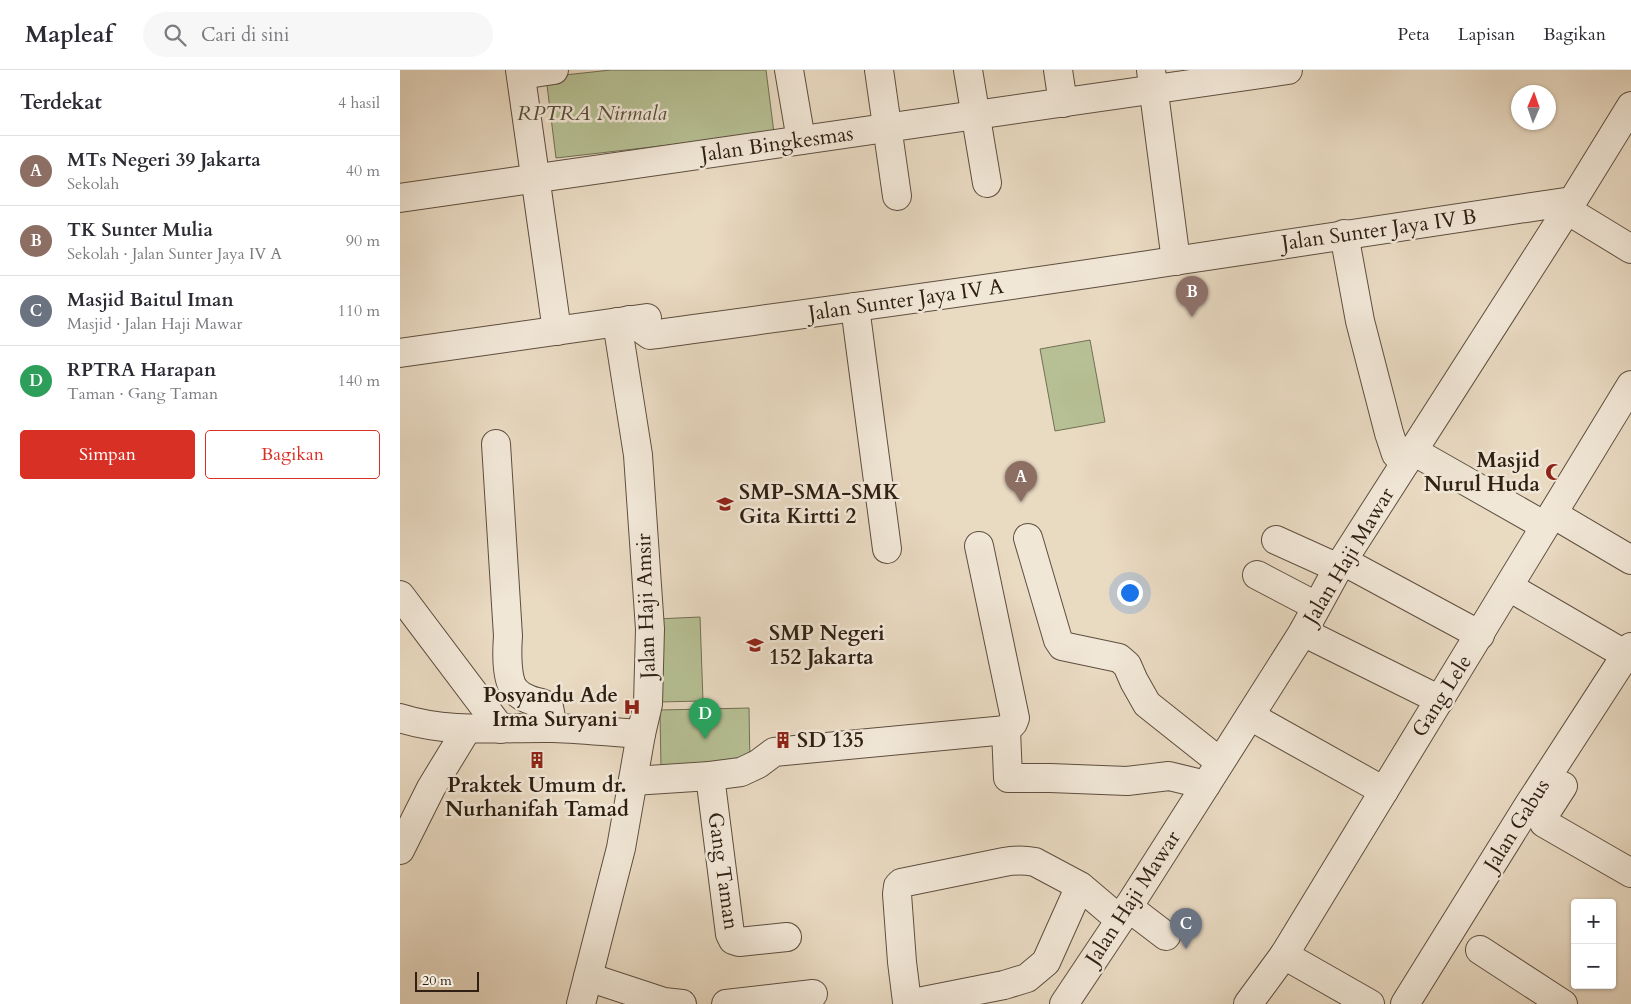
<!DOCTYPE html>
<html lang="id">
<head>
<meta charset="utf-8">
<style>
  :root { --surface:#fff; --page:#f7f7f7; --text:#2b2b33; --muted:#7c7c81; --line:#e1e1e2; --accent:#d93025 }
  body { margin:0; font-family:Cardo,serif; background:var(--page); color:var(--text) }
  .controls { position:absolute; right:15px; bottom:15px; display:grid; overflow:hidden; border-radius:5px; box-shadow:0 1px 4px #0004 }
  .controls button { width:45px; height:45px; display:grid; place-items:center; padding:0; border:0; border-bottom:1px solid var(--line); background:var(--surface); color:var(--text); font:25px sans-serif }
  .compass { position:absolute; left:1111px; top:15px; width:45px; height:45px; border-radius:50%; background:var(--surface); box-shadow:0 1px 4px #0004; rotate:2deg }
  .scale { position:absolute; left:15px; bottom:12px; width:64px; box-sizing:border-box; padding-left:5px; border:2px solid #2f2013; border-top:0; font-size:14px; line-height:18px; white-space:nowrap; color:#2f2013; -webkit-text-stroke:4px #f1e7d7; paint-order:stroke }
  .you { position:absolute; left:729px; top:522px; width:18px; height:18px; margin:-12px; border:4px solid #fff; border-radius:50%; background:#1a73e8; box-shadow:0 0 0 8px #1a73e833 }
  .badge { display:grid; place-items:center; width:32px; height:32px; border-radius:50%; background:var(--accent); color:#fff; font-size:16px; font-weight:700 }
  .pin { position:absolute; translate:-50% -41px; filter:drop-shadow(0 1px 2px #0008) }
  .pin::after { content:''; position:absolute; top:26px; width:18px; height:15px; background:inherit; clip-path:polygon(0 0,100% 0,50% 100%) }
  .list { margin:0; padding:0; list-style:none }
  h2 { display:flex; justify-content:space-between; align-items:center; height:65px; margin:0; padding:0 20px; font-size:21px }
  h2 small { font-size:16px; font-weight:400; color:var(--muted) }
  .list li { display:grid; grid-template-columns:32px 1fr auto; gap:15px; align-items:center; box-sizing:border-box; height:70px; padding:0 20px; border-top:1px solid var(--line) }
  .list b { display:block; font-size:19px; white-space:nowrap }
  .list p { margin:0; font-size:16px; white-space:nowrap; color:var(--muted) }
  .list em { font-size:16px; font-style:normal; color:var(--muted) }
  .actions { display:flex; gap:10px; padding:15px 20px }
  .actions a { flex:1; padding:11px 0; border:1px solid var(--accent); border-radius:5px; text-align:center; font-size:18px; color:var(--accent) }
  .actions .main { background:var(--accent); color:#fff }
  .icon { flex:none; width:28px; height:28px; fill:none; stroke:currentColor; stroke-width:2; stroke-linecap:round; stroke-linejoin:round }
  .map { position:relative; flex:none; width:1231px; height:934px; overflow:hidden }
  header { display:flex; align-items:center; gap:30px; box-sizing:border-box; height:70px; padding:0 25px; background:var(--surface); border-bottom:1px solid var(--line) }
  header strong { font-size:24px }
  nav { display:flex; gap:28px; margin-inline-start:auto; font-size:18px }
  .search { width:350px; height:45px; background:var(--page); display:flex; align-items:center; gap:12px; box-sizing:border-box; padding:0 18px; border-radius:28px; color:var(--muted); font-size:19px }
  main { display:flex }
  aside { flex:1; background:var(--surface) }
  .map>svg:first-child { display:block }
  .green { fill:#b6c094; stroke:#727054 }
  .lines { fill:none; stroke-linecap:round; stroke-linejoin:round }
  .minor-casing { stroke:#5e4e3f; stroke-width:30 }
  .minor { stroke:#f1e7d7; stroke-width:28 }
  .labels { text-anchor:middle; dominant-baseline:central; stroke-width:5; stroke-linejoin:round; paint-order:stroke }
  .park-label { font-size:21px; font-style:italic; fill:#58503a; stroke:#f1e7d7 }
  .street-label { font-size:21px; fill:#2f2013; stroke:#f1e7d7 }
  .poi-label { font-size:21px; font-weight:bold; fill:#2f2013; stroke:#f1e7d7; text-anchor:start }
</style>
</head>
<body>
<header>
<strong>Mapleaf</strong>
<div class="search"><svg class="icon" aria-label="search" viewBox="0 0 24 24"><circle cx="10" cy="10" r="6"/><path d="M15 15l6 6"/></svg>Cari di sini</div>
<nav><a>Peta</a><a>Lapisan</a><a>Bagikan</a></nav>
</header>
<main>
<aside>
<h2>Terdekat<small>4 hasil</small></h2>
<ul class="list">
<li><span class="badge" style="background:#8d6e63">A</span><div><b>MTs Negeri 39 Jakarta</b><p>Sekolah</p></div><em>40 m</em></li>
<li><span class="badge" style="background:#8d6e63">B</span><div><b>TK Sunter Mulia</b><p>Sekolah · Jalan Sunter Jaya IV A</p></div><em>90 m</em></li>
<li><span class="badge" style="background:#6b7280">C</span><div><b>Masjid Baitul Iman</b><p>Masjid · Jalan Haji Mawar</p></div><em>110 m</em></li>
<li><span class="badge" style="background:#2e9e5b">D</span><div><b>RPTRA Harapan</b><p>Taman · Gang Taman</p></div><em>140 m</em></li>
</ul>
<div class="actions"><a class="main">Simpan</a><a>Bagikan</a></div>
</aside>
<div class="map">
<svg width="1231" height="934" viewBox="0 0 1231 934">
  <rect width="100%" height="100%" fill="#e9dac2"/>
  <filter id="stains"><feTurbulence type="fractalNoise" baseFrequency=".004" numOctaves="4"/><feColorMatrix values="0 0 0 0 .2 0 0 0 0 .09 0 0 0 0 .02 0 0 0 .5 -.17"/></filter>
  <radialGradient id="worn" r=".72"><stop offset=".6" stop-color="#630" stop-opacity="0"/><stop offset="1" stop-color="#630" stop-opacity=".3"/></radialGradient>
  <g class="green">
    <polygon points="211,0 366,0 374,63 156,88 146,7"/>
    <polygon points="690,270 705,352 655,361 640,279"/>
    <polygon points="300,547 303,631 258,632 256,549"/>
    <polygon points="349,638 350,697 261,699 260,640"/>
  </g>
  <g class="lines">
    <g class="minor-casing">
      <g id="minor">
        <polyline points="120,0 157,261"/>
        <polyline points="389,0 401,70"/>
        <polyline points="479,0 497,126"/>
        <polyline points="568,0 587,113"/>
        <polyline points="658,0 663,33"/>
        <polyline points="751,0 776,191"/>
        <polyline points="121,5 154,0"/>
        <polyline points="0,128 888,0"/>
        <polyline points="1167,140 1231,179"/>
        <polyline points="944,164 960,251 989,363 996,384 1005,393"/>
        <polyline points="455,237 487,479"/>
        <path d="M229,250L250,265C425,241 600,218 774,191C907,171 1040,151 1172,131"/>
        <polyline points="0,283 247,248"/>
        <path d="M96,374L108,566C107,579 106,610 115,620C118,624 123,627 128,629C136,633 141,631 149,637L153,658"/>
        <polyline points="1013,381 1145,456"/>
        <polyline points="1153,444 1231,490"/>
        <polyline points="628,468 658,570 662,576 719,588 727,595 734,611 747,634 820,692"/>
        <polyline points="876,470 938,498"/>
        <polyline points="579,476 615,648 613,653 606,660"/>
        <polyline points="943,491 1080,565"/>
        <polyline points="857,505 916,536"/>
        <polyline points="1109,517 1226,585"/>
        <polyline points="0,525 101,659"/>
        <polyline points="903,562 1040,630"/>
        <polyline points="850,646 984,721"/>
        <path d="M0,648C50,664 102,657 153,658C182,659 212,662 241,664"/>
        <polyline points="310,706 330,864 333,870 339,872 387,867"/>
        <polyline points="233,711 310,706 341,702 358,694 374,682 606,660 608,708 650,708 727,711 769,706 806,715"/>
        <polyline points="1163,716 1143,747 1144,753 1231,803"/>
        <polyline points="0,780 31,718 67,659"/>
        <path d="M680,816L646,892L627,908L604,915L513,933L507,932L502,892L497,824L498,816L501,813L604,792C615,790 624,790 635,792L680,816L720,850"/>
        <polyline points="728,837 766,866"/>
        <polyline points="1080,880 1163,934"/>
        <polyline points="884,885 970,934"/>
        <polyline points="188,907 264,932 282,934"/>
        <polyline points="181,934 221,778 241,664 248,634 250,559 238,385 217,252"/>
        <polyline points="326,934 413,924"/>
        <polyline points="664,934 720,850 806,715 903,562 938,498 1167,140 1231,36"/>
        <polyline points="848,934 884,885 1231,315"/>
        <polyline points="1005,934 1128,736 1231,577"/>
      </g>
    </g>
    <use href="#minor" class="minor"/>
  </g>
  <defs>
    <g id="mosque-bare" transform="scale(1.35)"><path d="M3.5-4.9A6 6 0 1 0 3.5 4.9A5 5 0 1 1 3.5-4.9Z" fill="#8f2418" stroke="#f1e7d7" stroke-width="2.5" paint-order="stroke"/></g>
    <g id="school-bare" transform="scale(1.35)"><path d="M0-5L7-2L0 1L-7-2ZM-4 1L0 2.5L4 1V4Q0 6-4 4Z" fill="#8f2418" stroke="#f1e7d7" stroke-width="2.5" paint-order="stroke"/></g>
    <g id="hospital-bare" transform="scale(1.35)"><path d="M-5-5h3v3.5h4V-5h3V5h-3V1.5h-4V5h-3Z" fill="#8f2418" stroke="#f1e7d7" stroke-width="2.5" paint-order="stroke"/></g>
    <g id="building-bare" transform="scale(1.35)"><path d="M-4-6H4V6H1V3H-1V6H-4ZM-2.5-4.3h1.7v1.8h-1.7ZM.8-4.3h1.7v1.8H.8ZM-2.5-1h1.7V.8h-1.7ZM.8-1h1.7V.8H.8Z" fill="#8f2418" stroke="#f1e7d7" stroke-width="2.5" paint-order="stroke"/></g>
  </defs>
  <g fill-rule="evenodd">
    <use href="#mosque-bare" x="1154" y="402"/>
    <use href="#school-bare" x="325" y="434"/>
    <use href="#school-bare" x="355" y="575"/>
    <use href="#hospital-bare" x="232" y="637"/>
    <use href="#building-bare" x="383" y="670"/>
    <use href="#building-bare" x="137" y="690"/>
  </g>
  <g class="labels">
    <g class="park-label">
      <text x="192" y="43">RPTRA Nirmala</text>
    </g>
    <g class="street-label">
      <text transform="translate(377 74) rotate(-8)">Jalan Bingkesmas</text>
      <text transform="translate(979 160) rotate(-8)">Jalan Sunter Jaya IV B</text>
      <text transform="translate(506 230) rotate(-8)">Jalan Sunter Jaya IV A</text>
      <text transform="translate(949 486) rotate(-59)">Jalan Haji Mawar</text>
      <text transform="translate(246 536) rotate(-92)">Jalan Haji Amsir</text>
      <text transform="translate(1042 626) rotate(-58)">Gang Lele</text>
      <text transform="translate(1117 755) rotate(-58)">Jalan Gabus</text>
      <text transform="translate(323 801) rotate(82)">Gang Taman</text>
      <text transform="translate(733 828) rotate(-57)">Jalan Haji Mawar</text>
    </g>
    <g class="poi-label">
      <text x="1140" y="390" text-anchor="end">Masjid<tspan x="1140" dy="24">Nurul Huda</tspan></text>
      <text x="339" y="422">SMP-SMA-SMK<tspan x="339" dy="24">Gita Kirtti 2</tspan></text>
      <text x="369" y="563">SMP Negeri<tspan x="369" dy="24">152 Jakarta</tspan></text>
      <text x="218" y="625" text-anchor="end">Posyandu Ade<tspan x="218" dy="24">Irma Suryani</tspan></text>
      <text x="397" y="670">SD 135</text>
      <text x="137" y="715" text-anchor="middle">Praktek Umum dr.<tspan x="137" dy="24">Nurhanifah Tamad</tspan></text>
    </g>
  </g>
  <rect width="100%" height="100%" filter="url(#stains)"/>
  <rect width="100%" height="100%" fill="url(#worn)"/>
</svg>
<div class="controls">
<button>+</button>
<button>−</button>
</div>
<svg class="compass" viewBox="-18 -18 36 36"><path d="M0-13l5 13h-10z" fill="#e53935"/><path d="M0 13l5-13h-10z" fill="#7c7c81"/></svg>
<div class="scale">20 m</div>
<div class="you"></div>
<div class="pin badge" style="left:621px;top:432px;background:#8d6e63">A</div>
<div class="pin badge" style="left:792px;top:247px;background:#8d6e63">B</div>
<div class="pin badge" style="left:786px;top:879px;background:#6b7280">C</div>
<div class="pin badge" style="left:305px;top:669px;background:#2e9e5b">D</div>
</div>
</main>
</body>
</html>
